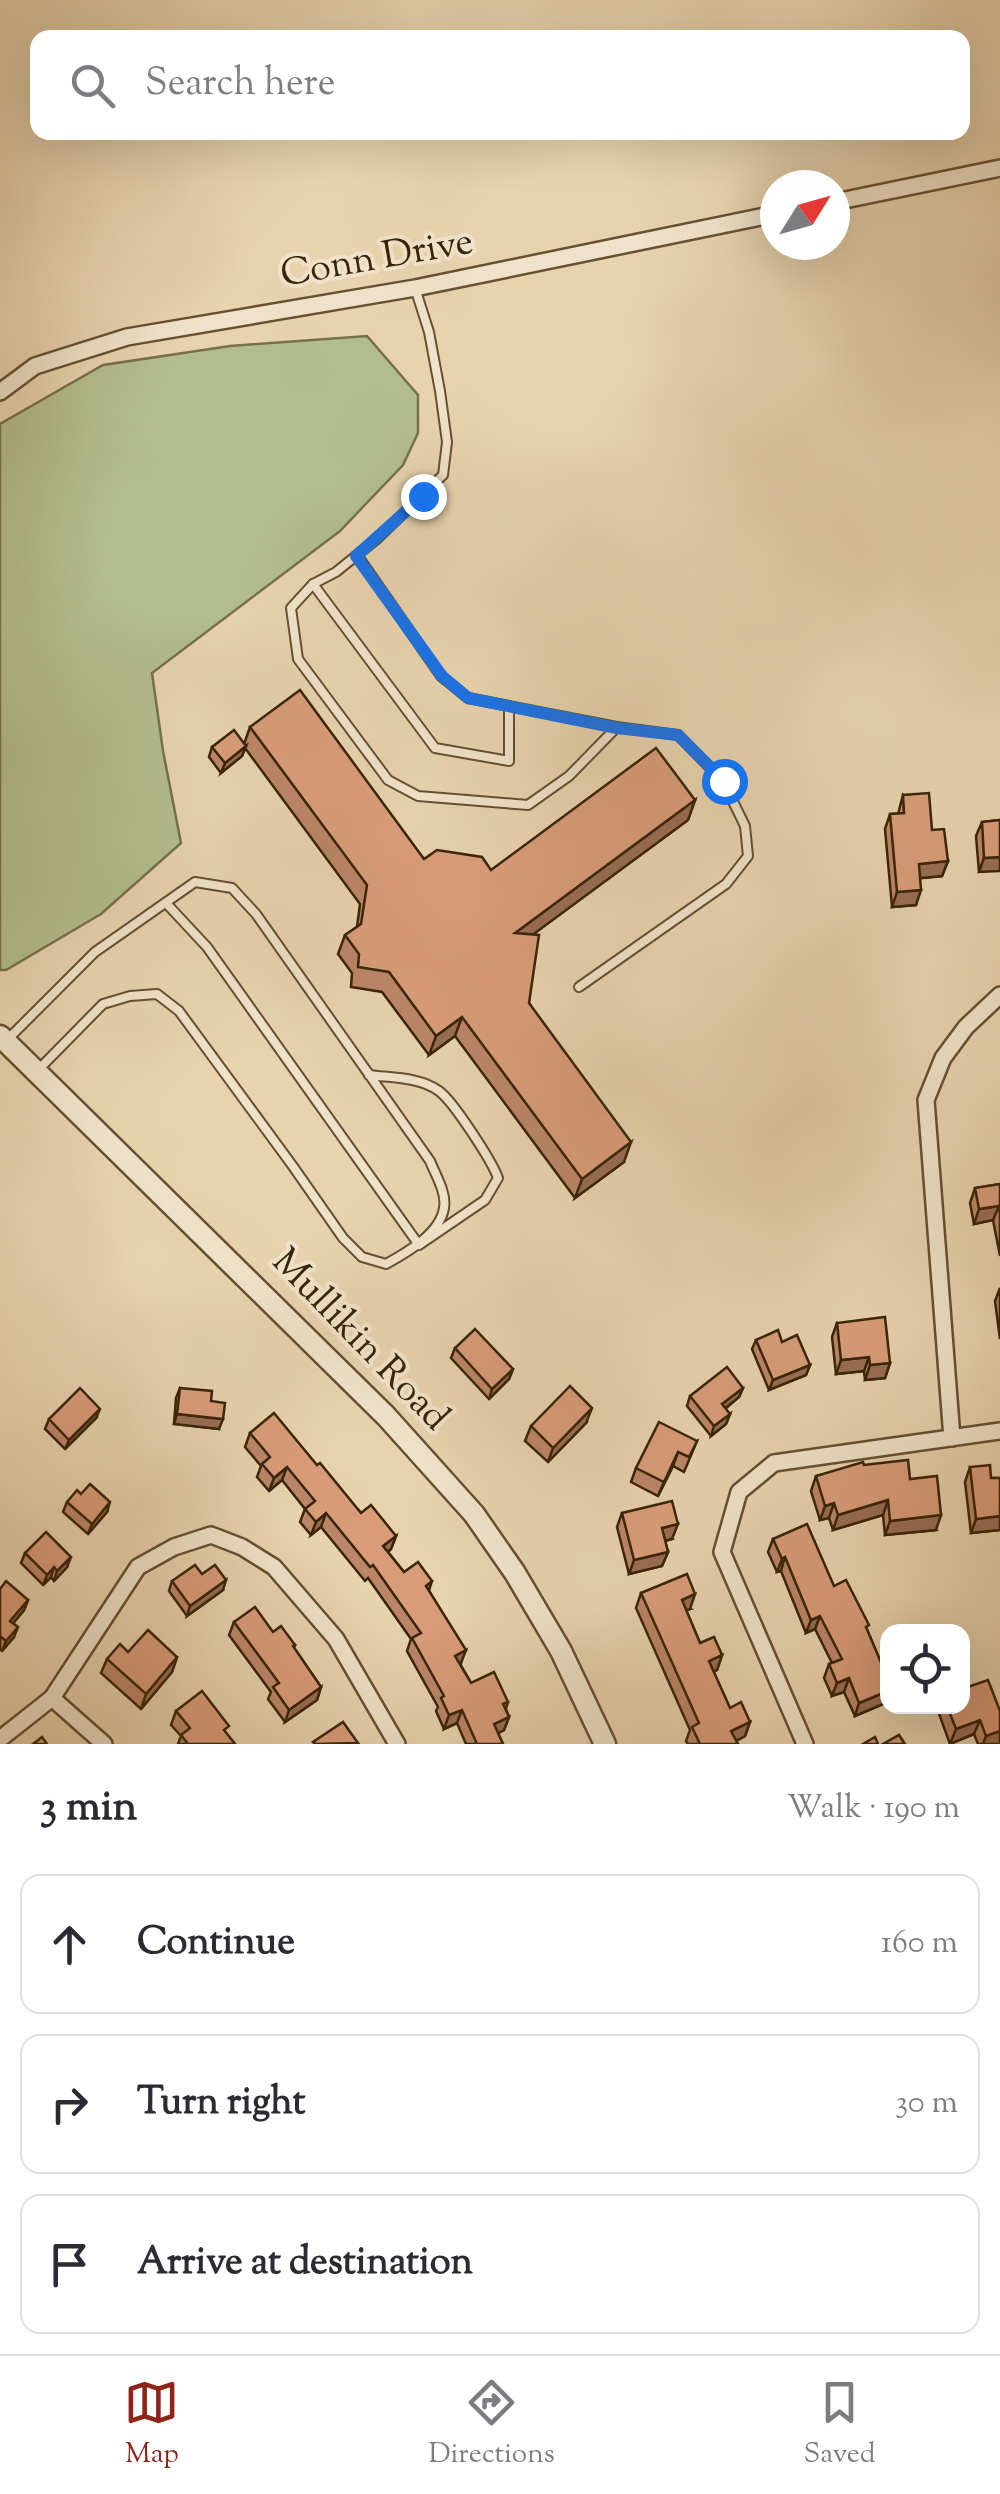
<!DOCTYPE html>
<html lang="en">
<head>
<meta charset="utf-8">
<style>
  :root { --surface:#fff; --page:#f2f2f3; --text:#2b2b33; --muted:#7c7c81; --line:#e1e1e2; --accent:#8f2418 }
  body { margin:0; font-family:"Sorts Mill Goudy",serif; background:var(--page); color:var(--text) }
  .controls { position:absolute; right:30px; bottom:30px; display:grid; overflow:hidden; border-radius:20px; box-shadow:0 10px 40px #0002 }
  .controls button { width:90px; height:90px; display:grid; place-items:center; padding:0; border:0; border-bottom:2px solid var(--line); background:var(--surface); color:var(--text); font:50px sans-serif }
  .compass { position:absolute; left:760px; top:170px; width:90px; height:90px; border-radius:50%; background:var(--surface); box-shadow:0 10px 40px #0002; rotate:53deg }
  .stop { position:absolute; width:30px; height:30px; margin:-22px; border:8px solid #1a73e8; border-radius:50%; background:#fff }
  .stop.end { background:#1a73e8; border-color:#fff; box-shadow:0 2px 10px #0008 }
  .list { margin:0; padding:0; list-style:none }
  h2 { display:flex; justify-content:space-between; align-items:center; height:130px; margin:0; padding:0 40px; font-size:42px }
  h2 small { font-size:32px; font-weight:400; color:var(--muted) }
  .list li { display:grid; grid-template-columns:65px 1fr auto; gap:30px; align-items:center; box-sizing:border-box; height:140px; margin:0 20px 20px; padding:0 20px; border:2px solid var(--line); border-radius:20px }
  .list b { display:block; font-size:38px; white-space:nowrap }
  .list em { font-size:32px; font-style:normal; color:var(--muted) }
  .icon { flex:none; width:55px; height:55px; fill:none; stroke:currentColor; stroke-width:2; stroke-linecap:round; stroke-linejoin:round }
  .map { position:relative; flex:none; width:1000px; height:1744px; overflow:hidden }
  .search { position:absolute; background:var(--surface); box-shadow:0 10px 40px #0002; left:30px; right:30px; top:30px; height:110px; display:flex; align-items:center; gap:25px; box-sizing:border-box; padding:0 35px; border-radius:20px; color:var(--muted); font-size:38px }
  .sheet { height:610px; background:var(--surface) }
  nav { display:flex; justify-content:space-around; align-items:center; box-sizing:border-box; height:140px; border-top:2px solid var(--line); background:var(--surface); font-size:28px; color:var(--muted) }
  nav a { display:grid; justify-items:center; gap:5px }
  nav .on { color:var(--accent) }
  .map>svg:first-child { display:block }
  .green { fill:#b3bd8c; stroke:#76704a; stroke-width:2.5 }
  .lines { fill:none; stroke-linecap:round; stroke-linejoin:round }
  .service-casing { stroke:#655031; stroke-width:12 }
  .minor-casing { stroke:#655031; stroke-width:20 }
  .tertiary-casing { stroke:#655031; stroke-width:25 }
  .service { stroke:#f0e2ca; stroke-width:8 }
  .minor { stroke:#f0e2ca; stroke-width:15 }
  .tertiary { stroke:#f0e2ca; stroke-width:20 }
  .wall { fill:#bb8668; stroke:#392407; stroke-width:2.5 }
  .shaded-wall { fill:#986d55; stroke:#392407; stroke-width:2.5 }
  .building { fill:#d99c79; stroke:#392407; stroke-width:2.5 }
  .route { stroke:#1a73e8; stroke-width:12 }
  .labels { text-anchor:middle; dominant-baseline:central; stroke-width:8; stroke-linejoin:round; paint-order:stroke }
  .street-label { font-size:38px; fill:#392407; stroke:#f0e2ca }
</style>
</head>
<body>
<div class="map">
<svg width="1000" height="1744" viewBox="0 0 1000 1744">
  <rect width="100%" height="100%" fill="#e8d3ae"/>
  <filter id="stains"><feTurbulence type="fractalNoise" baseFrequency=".002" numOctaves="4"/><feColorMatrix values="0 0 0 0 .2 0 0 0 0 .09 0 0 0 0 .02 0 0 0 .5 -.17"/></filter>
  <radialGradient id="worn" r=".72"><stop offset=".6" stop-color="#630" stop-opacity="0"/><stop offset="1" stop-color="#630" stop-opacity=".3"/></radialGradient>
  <polygon class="green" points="367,336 418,395 418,433 403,465 340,531 152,673 163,751 181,843 101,914 6,970 0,970 0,424 103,365 230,346"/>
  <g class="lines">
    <g class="service-casing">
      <g id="service">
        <polyline points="415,288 429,332 440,391 447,442 443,475 378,538 336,572 313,584 291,608 298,659 388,780 418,796 528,805 569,776 617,727"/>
        <polyline points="357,555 441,676 468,698 617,727 678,735 723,781 745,826 748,856 726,884 579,987"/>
        <polyline points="313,584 435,748 509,761 509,706"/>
        <path d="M166,903L207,947L419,1245L485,1200L498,1178C492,1161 453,1101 439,1091C420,1077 392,1078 369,1075"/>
        <path d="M7,1040L95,952L195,882L232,888L256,914L430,1161C435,1174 447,1193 444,1208C440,1234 406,1253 386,1264L362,1257L343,1238L292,1165L179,1011L157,994L130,996L103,1004L39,1069"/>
      </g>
    </g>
    <g class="minor-casing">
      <g id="minor">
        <polyline points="835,202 1000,168"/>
        <polyline points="0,392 35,366 127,337 415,288 775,214"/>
        <polyline points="952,1438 926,1100 943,1058 966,1027 1000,995"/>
        <polyline points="52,1698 104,1744"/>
        <polyline points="0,1739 52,1698 138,1567 174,1547 211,1535 242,1547 274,1567 336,1639 397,1744"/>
        <polyline points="805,1744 722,1552 739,1492 774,1463 1000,1431"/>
      </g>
    </g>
    <g class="tertiary-casing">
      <polyline id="tertiary" points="0,1036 386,1416 474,1514 515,1573 561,1651 605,1744"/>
    </g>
    <use href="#service" class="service"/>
    <use href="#minor" class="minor"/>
    <use href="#tertiary" class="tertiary"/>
  </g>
  <g class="wall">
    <polygon points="250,727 424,859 491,870 695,800 688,820 533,934 529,1003 624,1162 575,1198 455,1036 429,1055 382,992 351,987 352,973 338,954 345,935 357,927 360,904 245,748 242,756 221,773 209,757 212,747 244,744"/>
    <polygon points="903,795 932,830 948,861 942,876 920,878 916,905 892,907 885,829 890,814 898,814"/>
    <polygon points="1000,820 979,872 976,836 982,822"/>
    <polygon points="1000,1184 1000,1256 993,1220 974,1224 970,1203 975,1188"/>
    <polygon points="1000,1288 1000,1339 995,1301"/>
    <polygon points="837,1323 890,1363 885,1378 865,1380 864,1371 836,1374 832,1337"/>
    <polygon points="756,1340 782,1342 810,1365 806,1375 769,1390 752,1349"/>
    <polygon points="455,1348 513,1369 509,1379 489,1399 451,1358"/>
    <polygon points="180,1388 211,1401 219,1429 174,1424 176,1398"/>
    <polygon points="743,1388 739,1397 725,1409 730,1414 726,1424 711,1436 687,1406 690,1396"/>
    <polygon points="96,1418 65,1449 45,1429 49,1419"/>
    <polygon points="586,1423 548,1462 525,1441 531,1426"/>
    <polygon points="250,1433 317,1465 361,1513 396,1536 391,1549 388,1552 404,1572 432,1581 429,1590 461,1663 460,1664 471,1683 508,1702 506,1709 509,1717 504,1730 498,1733 503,1744 466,1744 457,1723 444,1729 436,1711 438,1707 407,1651 411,1639 368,1578 365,1581 321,1527 311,1535 300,1522 305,1509 282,1480 269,1491 257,1477 261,1466 245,1447"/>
    <polygon points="697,1441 684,1472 673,1466 658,1496 631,1482 636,1468"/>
    <polygon points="864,1465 936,1530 885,1535 883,1515 833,1530 829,1518 820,1520 811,1491 816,1476"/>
    <polygon points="970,1467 991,1478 1000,1478 1000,1530 971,1533 965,1482"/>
    <polygon points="67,1502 107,1512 88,1534 63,1512"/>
    <polygon points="622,1513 672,1539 665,1541 668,1552 662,1566 629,1574 617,1527"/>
    <polygon points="773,1539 834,1586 867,1630 882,1665 888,1663 888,1702 855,1716 844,1692 832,1696 824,1678 829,1664 832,1663 815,1629 806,1633 781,1571 777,1572 768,1552"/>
    <polygon points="25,1553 67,1567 54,1581 51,1577 43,1585 21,1563"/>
    <polygon points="202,1574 223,1590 187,1616 169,1591 172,1581"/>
    <polygon points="0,1589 28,1600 24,1610 13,1623 14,1637 2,1651 0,1649"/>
    <polygon points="641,1593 690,1609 686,1610 700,1643 722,1655 717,1670 713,1671 730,1708 750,1722 745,1736 736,1741 738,1744 688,1744 686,1741 690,1730 636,1608"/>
    <polygon points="234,1622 273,1632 295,1645 294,1648 321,1687 317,1700 285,1722 268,1699 271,1692 229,1635"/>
    <polygon points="128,1652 177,1657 172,1672 141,1709 101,1673 107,1659"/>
    <polygon points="940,1706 962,1706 1000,1711 1000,1744 978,1744 974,1734 950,1744 938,1711"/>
    <polygon points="176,1711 226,1733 235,1744 178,1744 181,1736 171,1725"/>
  </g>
  <g class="shaded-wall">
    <polygon points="246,746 242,756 221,773 225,763"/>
    <polygon points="695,800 688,820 508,953 515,933"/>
    <polygon points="1000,857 1000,871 979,872 984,858"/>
    <polygon points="948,861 942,876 913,879 919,864"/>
    <polygon points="921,890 916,905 892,907 897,892"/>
    <polygon points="462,1017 455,1036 429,1055 436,1036"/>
    <polygon points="631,1142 624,1162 575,1198 582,1179"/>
    <polygon points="999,1206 993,1220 974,1224 979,1209"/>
    <polygon points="869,1357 864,1371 836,1374 841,1360"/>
    <polygon points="890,1363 885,1378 865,1380 870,1365"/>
    <polygon points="810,1365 806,1375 769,1390 773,1380"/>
    <polygon points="513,1369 509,1379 489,1399 492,1389"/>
    <polygon points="743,1388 739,1397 718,1414 722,1404"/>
    <polygon points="592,1408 586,1423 548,1462 553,1448"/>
    <polygon points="100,1409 96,1418 65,1449 69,1440"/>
    <polygon points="177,1414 223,1419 219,1429 174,1424"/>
    <polygon points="730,1414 726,1424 711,1436 714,1426"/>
    <polygon points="678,1452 673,1466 658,1496 664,1482"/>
    <polygon points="287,1467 282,1480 269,1491 274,1478"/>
    <polygon points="888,1500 883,1515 833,1530 838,1515"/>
    <polygon points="110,1502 107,1512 88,1534 92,1524"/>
    <polygon points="834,1503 829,1518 820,1520 825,1506"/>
    <polygon points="326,1513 321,1527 311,1535 316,1522"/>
    <polygon points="941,1515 936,1530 885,1535 890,1521"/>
    <polygon points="1000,1516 1000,1530 971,1533 976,1519"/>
    <polygon points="678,1524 672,1539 657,1543 662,1528"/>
    <polygon points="396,1536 391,1549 378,1560 383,1546"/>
    <polygon points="668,1552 662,1566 629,1574 634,1560"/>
    <polygon points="71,1557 67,1567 54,1581 57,1571"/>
    <polygon points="785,1557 781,1571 777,1572 782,1559"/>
    <polygon points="54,1567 51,1577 43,1585 47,1575"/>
    <polygon points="226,1580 223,1590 187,1616 190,1606"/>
    <polygon points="695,1594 690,1609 676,1614 682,1600"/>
    <polygon points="28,1600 24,1610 7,1631 10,1621"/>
    <polygon points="820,1616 815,1629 806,1633 811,1620"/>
    <polygon points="18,1627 14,1637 2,1651 6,1641"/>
    <polygon points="466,1650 461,1663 450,1670 455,1656"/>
    <polygon points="722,1655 717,1670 703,1676 709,1661"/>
    <polygon points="177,1657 172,1672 141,1709 146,1694"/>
    <polygon points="849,1678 844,1692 832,1696 837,1683"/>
    <polygon points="321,1687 317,1700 285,1722 289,1710"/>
    <polygon points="888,1691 888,1702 855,1716 859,1703"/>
    <polygon points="462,1710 457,1723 444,1729 449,1715"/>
    <polygon points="509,1717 504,1730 489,1738 494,1724"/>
    <polygon points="980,1720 974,1734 950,1744 956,1729"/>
    <polygon points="750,1722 745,1736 730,1744 731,1731"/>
    <polygon points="1000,1731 1000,1744 983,1744 986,1736"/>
  </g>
  <g class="building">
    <polygon points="300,690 424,859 437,850 482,857 491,870 656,748 695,800 515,933 539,935 529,1003 631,1142 582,1179 462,1017 436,1036 389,972 358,967 359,954 345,935 361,924 367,885 250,727"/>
    <polygon points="234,730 246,746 225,763 212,747"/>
    <polygon points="929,793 932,830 944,829 948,861 919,864 921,890 897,892 890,814 904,813 903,795"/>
    <polygon points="1000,820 1000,857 984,858 982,822"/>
    <polygon points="1000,1184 1000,1213 999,1206 979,1209 975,1188"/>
    <polygon points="885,1317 890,1363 870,1365 869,1357 841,1360 837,1323"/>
    <polygon points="475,1329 513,1369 492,1389 455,1348"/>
    <polygon points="778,1330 782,1342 797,1335 810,1365 773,1380 756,1340"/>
    <polygon points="727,1367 743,1388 722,1404 730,1414 714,1426 690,1396"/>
    <polygon points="570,1386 592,1408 553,1448 531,1426"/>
    <polygon points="80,1388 100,1409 69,1440 49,1419"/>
    <polygon points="180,1388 212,1391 211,1401 225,1403 223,1419 177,1414"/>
    <polygon points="274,1413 317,1465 320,1463 361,1513 371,1505 396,1536 383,1546 404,1572 418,1562 432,1581 426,1586 466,1650 455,1656 471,1683 494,1672 508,1702 503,1704 509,1717 494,1724 503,1744 477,1744 462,1710 449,1715 441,1698 444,1696 412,1638 421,1633 373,1565 370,1567 326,1513 316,1522 305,1509 315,1501 287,1467 274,1478 262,1464 270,1457 250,1433"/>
    <polygon points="659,1422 697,1441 689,1457 678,1452 664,1482 636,1468"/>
    <polygon points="908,1460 910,1479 937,1476 941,1515 890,1521 888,1500 838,1515 834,1503 825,1506 816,1476 863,1462 864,1465"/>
    <polygon points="990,1465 991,1478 1000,1478 1000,1516 976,1519 970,1467"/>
    <polygon points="90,1484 110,1502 92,1524 67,1502 77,1490 81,1494"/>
    <polygon points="672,1501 678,1524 662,1528 668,1552 634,1560 622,1513"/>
    <polygon points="807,1524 834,1586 846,1580 869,1625 866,1627 882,1665 888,1663 888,1691 859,1703 849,1678 837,1683 829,1664 842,1659 820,1616 811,1620 785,1557 782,1559 773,1539"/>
    <polygon points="46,1532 71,1557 57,1571 54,1567 47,1575 25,1553"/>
    <polygon points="195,1565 202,1574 215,1565 226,1580 190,1606 172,1581"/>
    <polygon points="687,1574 695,1594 682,1600 700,1643 714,1637 722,1655 709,1661 730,1708 741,1702 750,1722 731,1731 738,1744 700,1744 692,1727 699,1723 641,1593"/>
    <polygon points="6,1581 28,1600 10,1621 18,1627 6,1641 0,1636 0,1589"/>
    <polygon points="255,1607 273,1632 281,1626 295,1645 293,1646 321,1687 289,1710 273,1687 279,1683 234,1622"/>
    <polygon points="148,1630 177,1657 146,1694 107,1659 120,1644 128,1652"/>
    <polygon points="988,1680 1000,1711 1000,1731 986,1736 980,1720 956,1729 947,1706 962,1706 962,1689"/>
    <polygon points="202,1691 229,1726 224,1730 235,1744 188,1744 181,1735 190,1728 176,1711"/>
    <polygon points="343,1722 358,1743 315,1744 313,1742"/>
    <polygon points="899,1735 905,1744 883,1744"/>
    <polygon points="42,1737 47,1744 33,1744"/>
    <polygon points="875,1737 878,1744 863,1744"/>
  </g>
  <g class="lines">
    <polyline class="route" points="423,496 356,556 442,676 468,698 617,728 678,735 724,781"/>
  </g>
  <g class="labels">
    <g class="street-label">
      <text transform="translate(377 260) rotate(-10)">Conn Drive</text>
      <text transform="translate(359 1341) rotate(46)">Mullikin Road</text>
    </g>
  </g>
  <rect width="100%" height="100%" filter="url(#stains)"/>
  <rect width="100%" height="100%" fill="url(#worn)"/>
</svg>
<div class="controls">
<button><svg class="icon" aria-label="locate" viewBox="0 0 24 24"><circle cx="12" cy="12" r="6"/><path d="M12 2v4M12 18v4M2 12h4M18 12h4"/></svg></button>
</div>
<svg class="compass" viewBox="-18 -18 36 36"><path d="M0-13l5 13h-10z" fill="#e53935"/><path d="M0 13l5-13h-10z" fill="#7c7c81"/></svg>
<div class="stop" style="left:724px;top:781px"></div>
<div class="stop end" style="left:423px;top:496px"></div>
<div class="search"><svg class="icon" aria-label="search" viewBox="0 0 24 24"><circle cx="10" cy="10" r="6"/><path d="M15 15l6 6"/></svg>Search here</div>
</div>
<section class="sheet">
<h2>3 min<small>Walk · 190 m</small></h2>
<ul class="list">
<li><svg class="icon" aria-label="ahead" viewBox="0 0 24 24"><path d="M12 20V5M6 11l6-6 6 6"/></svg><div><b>Continue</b></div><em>160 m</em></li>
<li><svg class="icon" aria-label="right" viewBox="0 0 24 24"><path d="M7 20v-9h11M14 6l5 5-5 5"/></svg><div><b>Turn right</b></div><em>30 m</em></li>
<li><svg class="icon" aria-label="arrive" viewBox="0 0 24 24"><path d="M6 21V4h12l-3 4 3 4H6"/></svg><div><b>Arrive at destination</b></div></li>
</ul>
</section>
<nav>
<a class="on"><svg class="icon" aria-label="map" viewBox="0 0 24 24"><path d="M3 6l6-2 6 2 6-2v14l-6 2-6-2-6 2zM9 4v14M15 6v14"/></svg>Map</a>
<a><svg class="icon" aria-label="directions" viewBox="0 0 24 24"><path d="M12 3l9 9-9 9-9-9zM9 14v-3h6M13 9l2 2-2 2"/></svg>Directions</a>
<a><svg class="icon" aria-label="saved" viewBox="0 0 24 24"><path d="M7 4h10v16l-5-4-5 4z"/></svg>Saved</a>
</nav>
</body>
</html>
